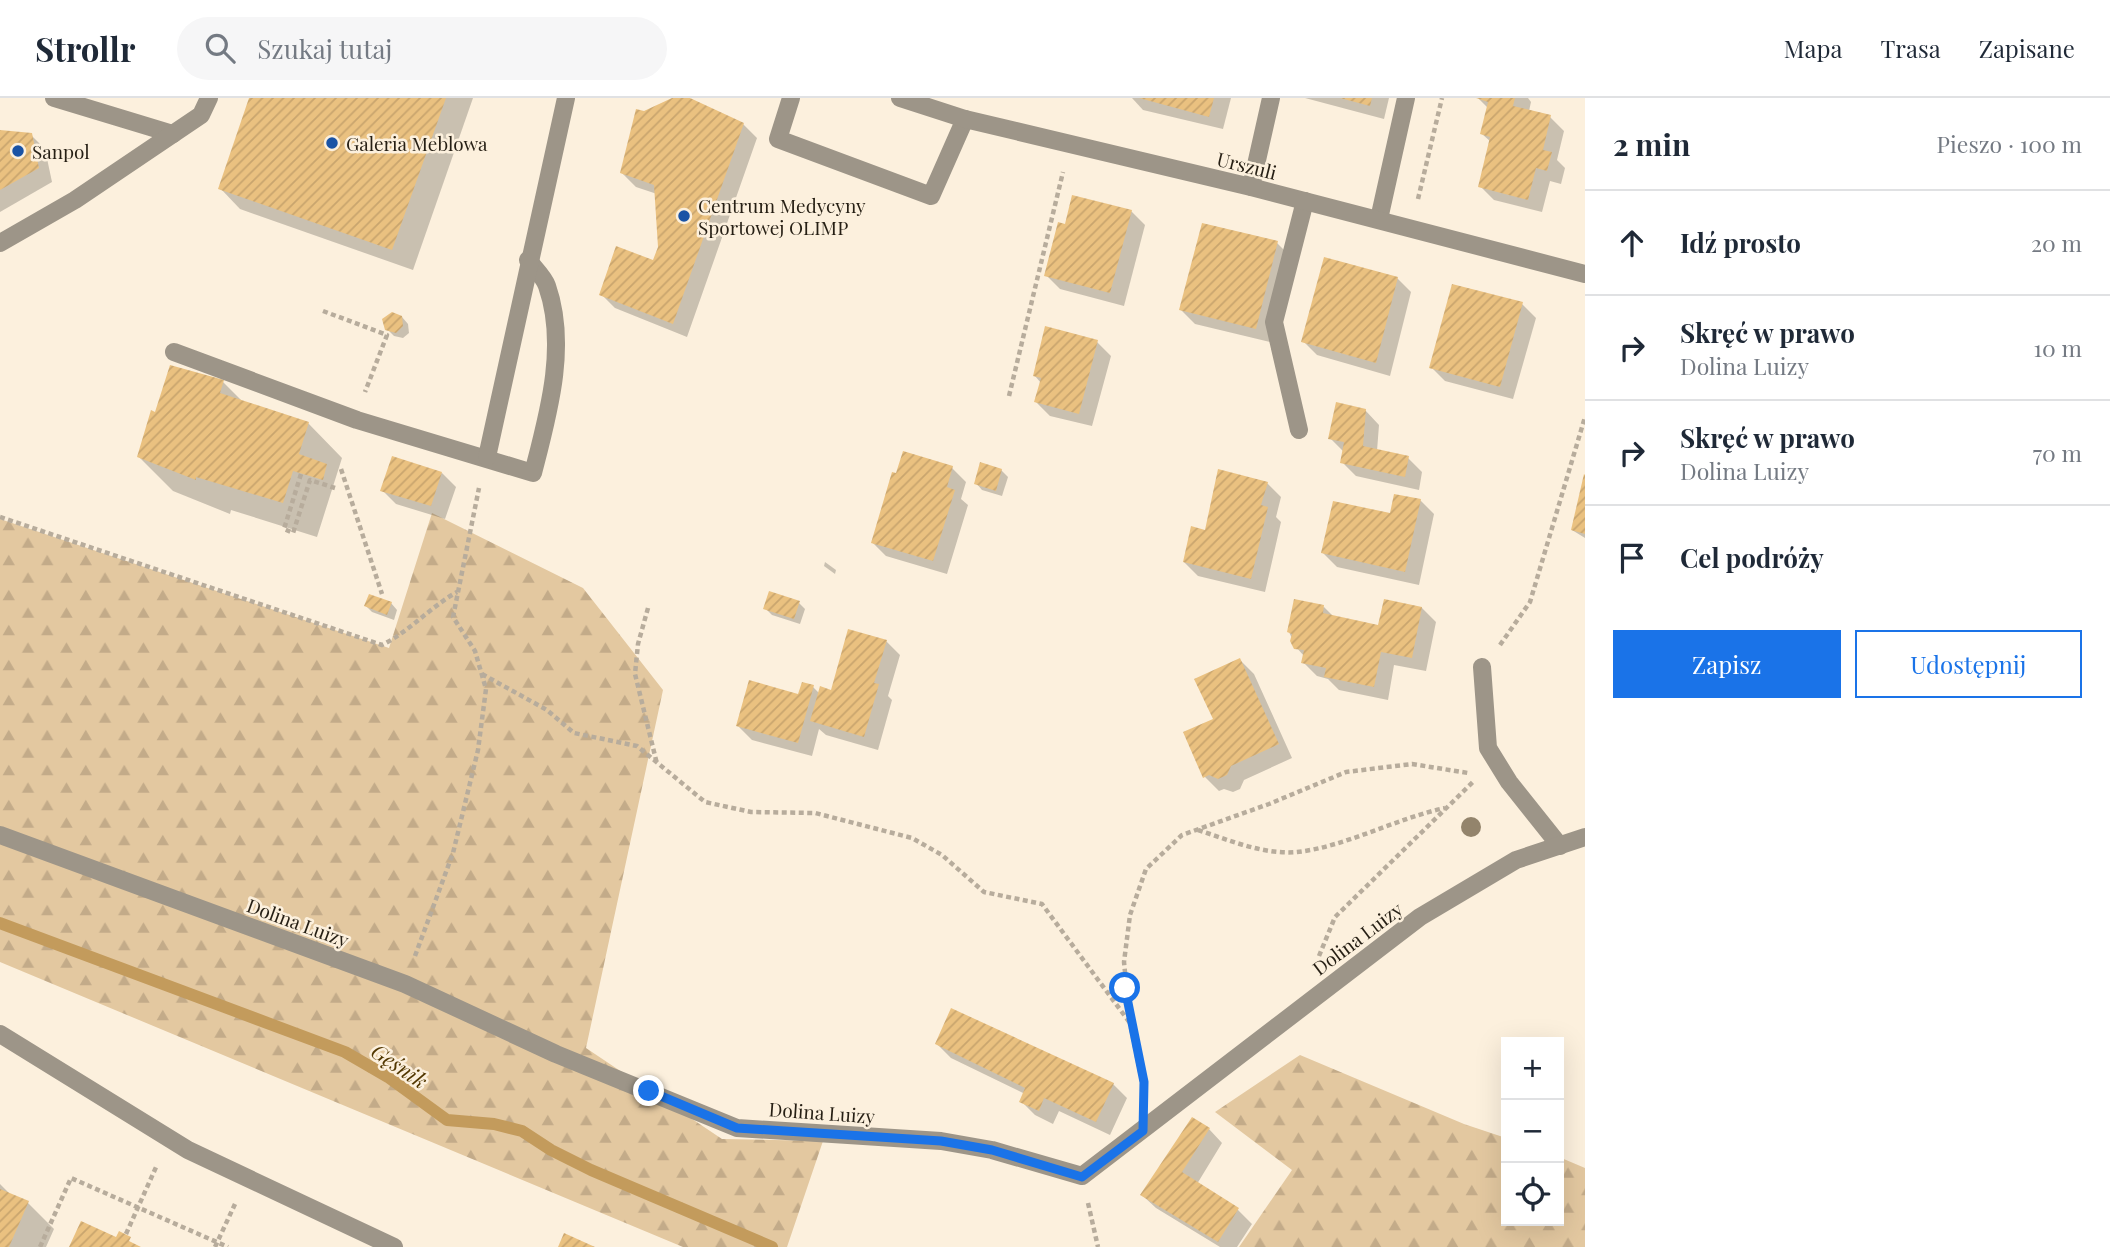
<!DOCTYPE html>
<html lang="pl">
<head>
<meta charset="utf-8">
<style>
  :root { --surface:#fff; --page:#f6f6f7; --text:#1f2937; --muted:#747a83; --line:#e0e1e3; --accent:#1a73e8 }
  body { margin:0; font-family:"Playfair Display",serif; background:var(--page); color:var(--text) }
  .controls { position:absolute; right:21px; bottom:21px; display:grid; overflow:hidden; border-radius:0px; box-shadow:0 7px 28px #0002 }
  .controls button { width:63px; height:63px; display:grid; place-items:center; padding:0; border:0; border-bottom:2px solid var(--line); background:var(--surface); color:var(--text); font:35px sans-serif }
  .stop { position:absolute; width:21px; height:21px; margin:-16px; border:5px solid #1a73e8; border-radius:50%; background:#fff }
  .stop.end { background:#1a73e8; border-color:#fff; box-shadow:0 2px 7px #0008 }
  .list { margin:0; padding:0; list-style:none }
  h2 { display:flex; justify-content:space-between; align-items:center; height:91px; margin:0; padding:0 28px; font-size:30px }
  h2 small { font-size:23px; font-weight:400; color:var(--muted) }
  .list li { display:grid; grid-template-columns:46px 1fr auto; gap:21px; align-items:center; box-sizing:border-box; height:105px; padding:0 28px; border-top:2px solid var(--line) }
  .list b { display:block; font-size:26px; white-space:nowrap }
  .list p { margin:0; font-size:23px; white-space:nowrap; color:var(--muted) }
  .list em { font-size:23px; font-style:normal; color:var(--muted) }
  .actions { display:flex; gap:14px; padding:21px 28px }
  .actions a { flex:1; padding:16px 0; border:2px solid var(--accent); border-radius:0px; text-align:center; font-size:24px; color:var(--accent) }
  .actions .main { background:var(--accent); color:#fff }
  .icon { flex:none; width:38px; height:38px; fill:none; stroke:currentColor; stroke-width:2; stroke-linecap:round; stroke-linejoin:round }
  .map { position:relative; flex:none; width:1585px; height:1149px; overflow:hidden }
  header { display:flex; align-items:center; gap:42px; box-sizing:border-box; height:98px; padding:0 35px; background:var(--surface); border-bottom:2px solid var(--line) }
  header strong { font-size:33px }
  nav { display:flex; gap:38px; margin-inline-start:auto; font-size:24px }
  .search { width:490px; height:63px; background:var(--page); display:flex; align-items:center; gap:18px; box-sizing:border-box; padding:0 24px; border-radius:38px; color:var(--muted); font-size:26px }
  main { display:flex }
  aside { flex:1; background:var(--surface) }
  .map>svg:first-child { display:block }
  .forest { fill:url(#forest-firs) }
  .shadow { fill:#0003 }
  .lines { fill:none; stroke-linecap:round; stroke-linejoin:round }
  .stream { stroke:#c39b5c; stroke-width:12 }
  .building { fill:url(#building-hatch) }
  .path { stroke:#b7ac9c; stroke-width:4.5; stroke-dasharray:5 3.5; stroke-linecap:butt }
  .service { stroke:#9d9588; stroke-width:18 }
  .minor { stroke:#9d9588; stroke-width:18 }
  .tree { fill:#93846c }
  .route { stroke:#1a73e8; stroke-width:9 }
  .poi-dot { fill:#1a53a5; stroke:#fcf0dd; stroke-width:2.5 }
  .labels { text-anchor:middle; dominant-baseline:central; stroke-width:5; stroke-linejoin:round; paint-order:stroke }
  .poi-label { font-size:19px; fill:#261f14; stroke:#fcf0dd; text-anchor:start }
  .street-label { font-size:19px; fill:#261f14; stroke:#fcf0dd }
  .water-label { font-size:21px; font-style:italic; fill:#523700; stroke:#fcf0dd }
</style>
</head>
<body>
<header>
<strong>Strollr</strong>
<div class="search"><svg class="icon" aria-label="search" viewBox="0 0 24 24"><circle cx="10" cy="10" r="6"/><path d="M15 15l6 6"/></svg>Szukaj tutaj</div>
<nav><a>Mapa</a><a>Trasa</a><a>Zapisane</a></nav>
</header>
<main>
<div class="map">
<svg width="1585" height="1149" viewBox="0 0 1585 1149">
  <defs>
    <pattern id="forest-firs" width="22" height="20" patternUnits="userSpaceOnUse" patternTransform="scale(1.75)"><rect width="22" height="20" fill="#e3c8a0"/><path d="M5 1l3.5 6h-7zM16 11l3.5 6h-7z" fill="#c3ab89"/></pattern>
    <pattern id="building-hatch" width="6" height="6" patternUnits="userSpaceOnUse" patternTransform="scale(1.75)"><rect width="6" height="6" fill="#eac180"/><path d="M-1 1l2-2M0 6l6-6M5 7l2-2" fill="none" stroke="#c9a56e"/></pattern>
  </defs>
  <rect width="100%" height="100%" fill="#fcf0dd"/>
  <g class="forest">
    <polygon points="432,415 583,490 663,592 586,950 722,1041 823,1043 787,1149 683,1149 0,864 0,421 389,550"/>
    <polygon points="1300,957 1464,1026 1506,1040 1506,1123 1559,1123 1559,1059 1585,1070 1585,1149 1239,1149 1292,1072 1215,1014"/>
  </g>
  <g class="shadow">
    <polygon points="251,0 473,0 413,172 240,111 220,90"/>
    <polygon points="674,0 685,0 743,26 757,40 687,239 615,210 601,196 654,165 660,149 657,96 636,89 622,75 645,15"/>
    <polygon points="1132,0 1231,0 1223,31 1143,12"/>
    <polygon points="1305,0 1389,0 1384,21"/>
    <polygon points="1478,0 1528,0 1531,4 1529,13 1550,19 1564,33 1557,62 1565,70 1561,86 1550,83 1542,114 1494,102 1480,88 1491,44 1482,36 1489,11"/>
    <polygon points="0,33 31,37 45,51 52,84 0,114"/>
    <polygon points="1131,113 1145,127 1124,208 1060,191 1046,177 1067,128"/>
    <polygon points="1277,145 1291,159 1270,244 1195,226 1181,212"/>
    <polygon points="1397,180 1411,194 1390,278 1317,257 1303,243"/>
    <polygon points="1522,206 1536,220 1513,301 1445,283 1431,269"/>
    <polygon points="402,219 408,226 409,235 403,240 394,238 387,231"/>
    <polygon points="1097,244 1111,258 1092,328 1050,318 1036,304 1041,285 1035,278"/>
    <polygon points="223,284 244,305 308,325 342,360 317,439 231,412 230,416 173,393 139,359 156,316"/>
    <polygon points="1365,312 1379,327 1377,353 1408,360 1422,374 1419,392 1356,378 1342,364 1344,354 1330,340"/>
    <polygon points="952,370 966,384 961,401 968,407 947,476 886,458 872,444"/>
    <polygon points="1001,372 1008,379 1002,398 982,392 976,385"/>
    <polygon points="442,375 456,389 445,421 396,406 382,392"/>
    <polygon points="1585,380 1585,440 1572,432"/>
    <polygon points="1267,385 1281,399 1276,419 1281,424 1265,494 1198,478 1184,464 1206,435"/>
    <polygon points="1420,402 1434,416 1419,487 1337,469 1323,455"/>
    <polygon points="825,464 836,472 835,476 824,468"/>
    <polygon points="391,505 397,512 394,522 372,514 366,508"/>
    <polygon points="799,505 805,511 800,526 772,517 765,510"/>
    <polygon points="1324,509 1334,519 1380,529 1422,510 1436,524 1426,573 1394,567 1388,602 1339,592 1328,581 1317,578 1303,564 1304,558 1296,549 1289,534"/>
    <polygon points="886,543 900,557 888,598 892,602 878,652 826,637 819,631 812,658 752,642 738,628 813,589 819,595 833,594"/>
    <polygon points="1240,562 1254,576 1292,660 1244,682 1240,691 1233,694 1224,691 1219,693 1205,679 1185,635 1215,622"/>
    <polygon points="937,946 1113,986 1127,1000 1110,1037 1059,1013 1053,1026 1035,1017 1021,1003 1025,996 951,960"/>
    <polygon points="1209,1031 1222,1045 1197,1086 1238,1112 1252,1126 1237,1149 1220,1149 1156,1110 1142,1097"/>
    <polygon points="0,1086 12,1098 28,1105 54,1131 46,1149 0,1149"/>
  </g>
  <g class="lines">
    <polyline class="stream" points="0,825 345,954 388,979 447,1022 494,1026 522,1033 551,1052 591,1072 772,1149"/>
  </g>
  <g class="building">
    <polygon points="249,0 446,0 392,152 218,91"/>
    <polygon points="672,0 690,0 744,25 673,226 599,197 616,148 653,162 658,149 654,87 620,75 636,11 644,13"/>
    <polygon points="1139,0 1214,0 1209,19"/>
    <polygon points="1340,0 1372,0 1370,8"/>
    <polygon points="1476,0 1515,0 1513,8 1551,17 1543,52 1552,54 1547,73 1536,70 1528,102 1478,89 1490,39 1480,36 1488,4"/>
    <polygon points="0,32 32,35 39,70 0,92"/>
    <polygon points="1072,97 1132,112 1110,195 1044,178 1058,124 1065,126"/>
    <polygon points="1202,125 1278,143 1256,231 1179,212"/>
    <polygon points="1324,159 1398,179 1376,265 1301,244"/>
    <polygon points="1452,186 1523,204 1500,289 1429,270"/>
    <polygon points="392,214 402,218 403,228 396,235 385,232 382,221"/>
    <polygon points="1045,228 1098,242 1079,316 1034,304 1041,280 1033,278"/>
    <polygon points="170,267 224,282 220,295 309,324 299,356 327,366 323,382 293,373 283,405 196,379 196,382 137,359 151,312 155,314"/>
    <polygon points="1336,304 1366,311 1363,348 1409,358 1405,379 1340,365 1344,344 1328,341"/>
    <polygon points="903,353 953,368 947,389 955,392 933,463 871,445 892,374 896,375"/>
    <polygon points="392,358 442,374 431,408 380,393"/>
    <polygon points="980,364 1002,371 996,393 974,386"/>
    <polygon points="1218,371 1268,384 1261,407 1268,409 1251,481 1183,464 1191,428 1205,432"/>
    <polygon points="1584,376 1585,377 1585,436 1571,432"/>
    <polygon points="1394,396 1421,401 1405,474 1321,455 1333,403 1390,415"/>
    <polygon points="769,493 800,503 794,521 763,511"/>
    <polygon points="369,496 392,504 387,517 364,508"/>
    <polygon points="1294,501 1324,507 1323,515 1378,527 1384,501 1422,509 1412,560 1381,554 1374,589 1324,579 1326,570 1301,565 1304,552 1294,551 1290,543 1292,536 1287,534"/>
    <polygon points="848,531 887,542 874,585 879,586 864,639 810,623 820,588 831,592"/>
    <polygon points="1240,560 1279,646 1231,668 1227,677 1218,681 1209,677 1203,680 1183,634 1213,621 1194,581"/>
    <polygon points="749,582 798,596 802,584 814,587 798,645 736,628"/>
    <polygon points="951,910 1114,985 1096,1024 1044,1000 1039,1013 1019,1004 1025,990 935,946"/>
    <polygon points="1192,1019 1210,1030 1182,1074 1239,1110 1218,1144 1140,1097"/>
    <polygon points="0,1091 29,1103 9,1149 0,1149"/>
    <polygon points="81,1123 116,1139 119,1133 131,1139 129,1143 141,1149 69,1149"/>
    <polygon points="564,1135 595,1149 558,1149"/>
  </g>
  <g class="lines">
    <g class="path">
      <polyline points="1418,101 1442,0"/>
      <polyline points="323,213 387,237 365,294"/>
      <polyline points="1009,298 1063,74"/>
      <polyline points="341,371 382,496"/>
      <polyline points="301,376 284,431 293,435 310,382 335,390"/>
      <path d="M0,419L382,547C410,533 429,510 457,494"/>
      <polyline points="648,510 638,546 635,576 657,666"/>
      <polyline points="1500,547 1530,504 1585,319"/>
      <polyline points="482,576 547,612 574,635 637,648 705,704 751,714 815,715 912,740 942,757 984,794 1042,806 1130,925"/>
      <path d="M1198,732C1229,742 1263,757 1297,754C1345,749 1397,720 1445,710"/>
      <polyline points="415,858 453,755 478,652 486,591 475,553 453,519 479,390"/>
      <polyline points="1319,858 1335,819 1474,683"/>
      <polyline points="1144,993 1130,925 1124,864 1130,817 1146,771 1182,737 1269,706 1346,674 1412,666 1468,675"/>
      <polyline points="1088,1105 1098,1149"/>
      <polyline points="126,1136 157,1067"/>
      <polyline points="40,1149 71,1080 228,1149"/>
      <polyline points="215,1149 235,1106"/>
    </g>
    <g class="service">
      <polyline points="54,0 173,36"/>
      <polyline points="791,0 778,41 931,98 965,21"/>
      <polyline points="1251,89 1271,0"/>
      <polyline points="1379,121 1406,0"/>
      <polyline points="0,145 75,102 201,17 209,0"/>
      <path d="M174,254L357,322L533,375C548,317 568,248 547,188C544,179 534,170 528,162"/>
      <polyline points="1299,332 1274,224 1305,103"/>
      <polyline points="1482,569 1488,650 1509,684 1560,748"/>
      <polyline points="0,936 188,1052 394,1149"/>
    </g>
    <g class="minor">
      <polyline points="900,0 965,21 1251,89 1585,176"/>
      <polyline points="487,359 566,0"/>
      <polyline points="0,737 405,886 556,956 737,1030 941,1043 992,1052 1082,1078 1420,819 1516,762 1585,739"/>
    </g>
  </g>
  <circle class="tree" cx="1471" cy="729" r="10"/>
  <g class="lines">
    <polyline class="route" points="649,993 737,1030 941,1043 992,1052 1082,1079 1143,1033 1144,984 1125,890"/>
  </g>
  <g class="poi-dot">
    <circle cx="332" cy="45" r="7"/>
    <circle cx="18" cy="53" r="7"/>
    <circle cx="684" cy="118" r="7"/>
  </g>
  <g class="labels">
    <g class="poi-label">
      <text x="346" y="45">Galeria Meblowa</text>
      <text x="32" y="53">Sanpol</text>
      <text x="698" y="107">Centrum Medycyny<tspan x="698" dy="22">Sportowej OLIMP</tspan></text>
    </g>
    <g class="street-label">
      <text transform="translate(1247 67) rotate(14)">Urszuli</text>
      <text transform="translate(298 824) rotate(20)">Dolina Luizy</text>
      <text transform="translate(1357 840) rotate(-37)">Dolina Luizy</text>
      <text transform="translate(822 1014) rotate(4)">Dolina Luizy</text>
    </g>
    <g class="water-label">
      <text transform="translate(400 967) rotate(34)">Gęśnik</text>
    </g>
  </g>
</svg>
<div class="controls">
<button>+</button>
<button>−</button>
<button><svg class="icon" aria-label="locate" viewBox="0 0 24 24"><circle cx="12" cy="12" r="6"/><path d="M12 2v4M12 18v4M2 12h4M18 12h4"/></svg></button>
</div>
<div class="stop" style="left:1125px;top:890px"></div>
<div class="stop end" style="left:649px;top:993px"></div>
</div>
<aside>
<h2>2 min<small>Pieszo · 100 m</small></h2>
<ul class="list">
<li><svg class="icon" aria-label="ahead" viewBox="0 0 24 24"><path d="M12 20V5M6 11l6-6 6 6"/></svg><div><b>Idź prosto</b></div><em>20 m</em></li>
<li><svg class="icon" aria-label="right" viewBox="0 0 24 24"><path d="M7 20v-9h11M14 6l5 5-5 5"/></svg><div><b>Skręć w prawo</b><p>Dolina Luizy</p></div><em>10 m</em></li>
<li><svg class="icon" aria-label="right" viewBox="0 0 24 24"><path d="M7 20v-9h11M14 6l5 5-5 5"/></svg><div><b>Skręć w prawo</b><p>Dolina Luizy</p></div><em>70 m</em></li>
<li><svg class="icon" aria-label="arrive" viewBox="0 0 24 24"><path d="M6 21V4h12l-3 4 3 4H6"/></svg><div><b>Cel podróży</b></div></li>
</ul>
<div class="actions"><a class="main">Zapisz</a><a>Udostępnij</a></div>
</aside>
</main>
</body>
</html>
